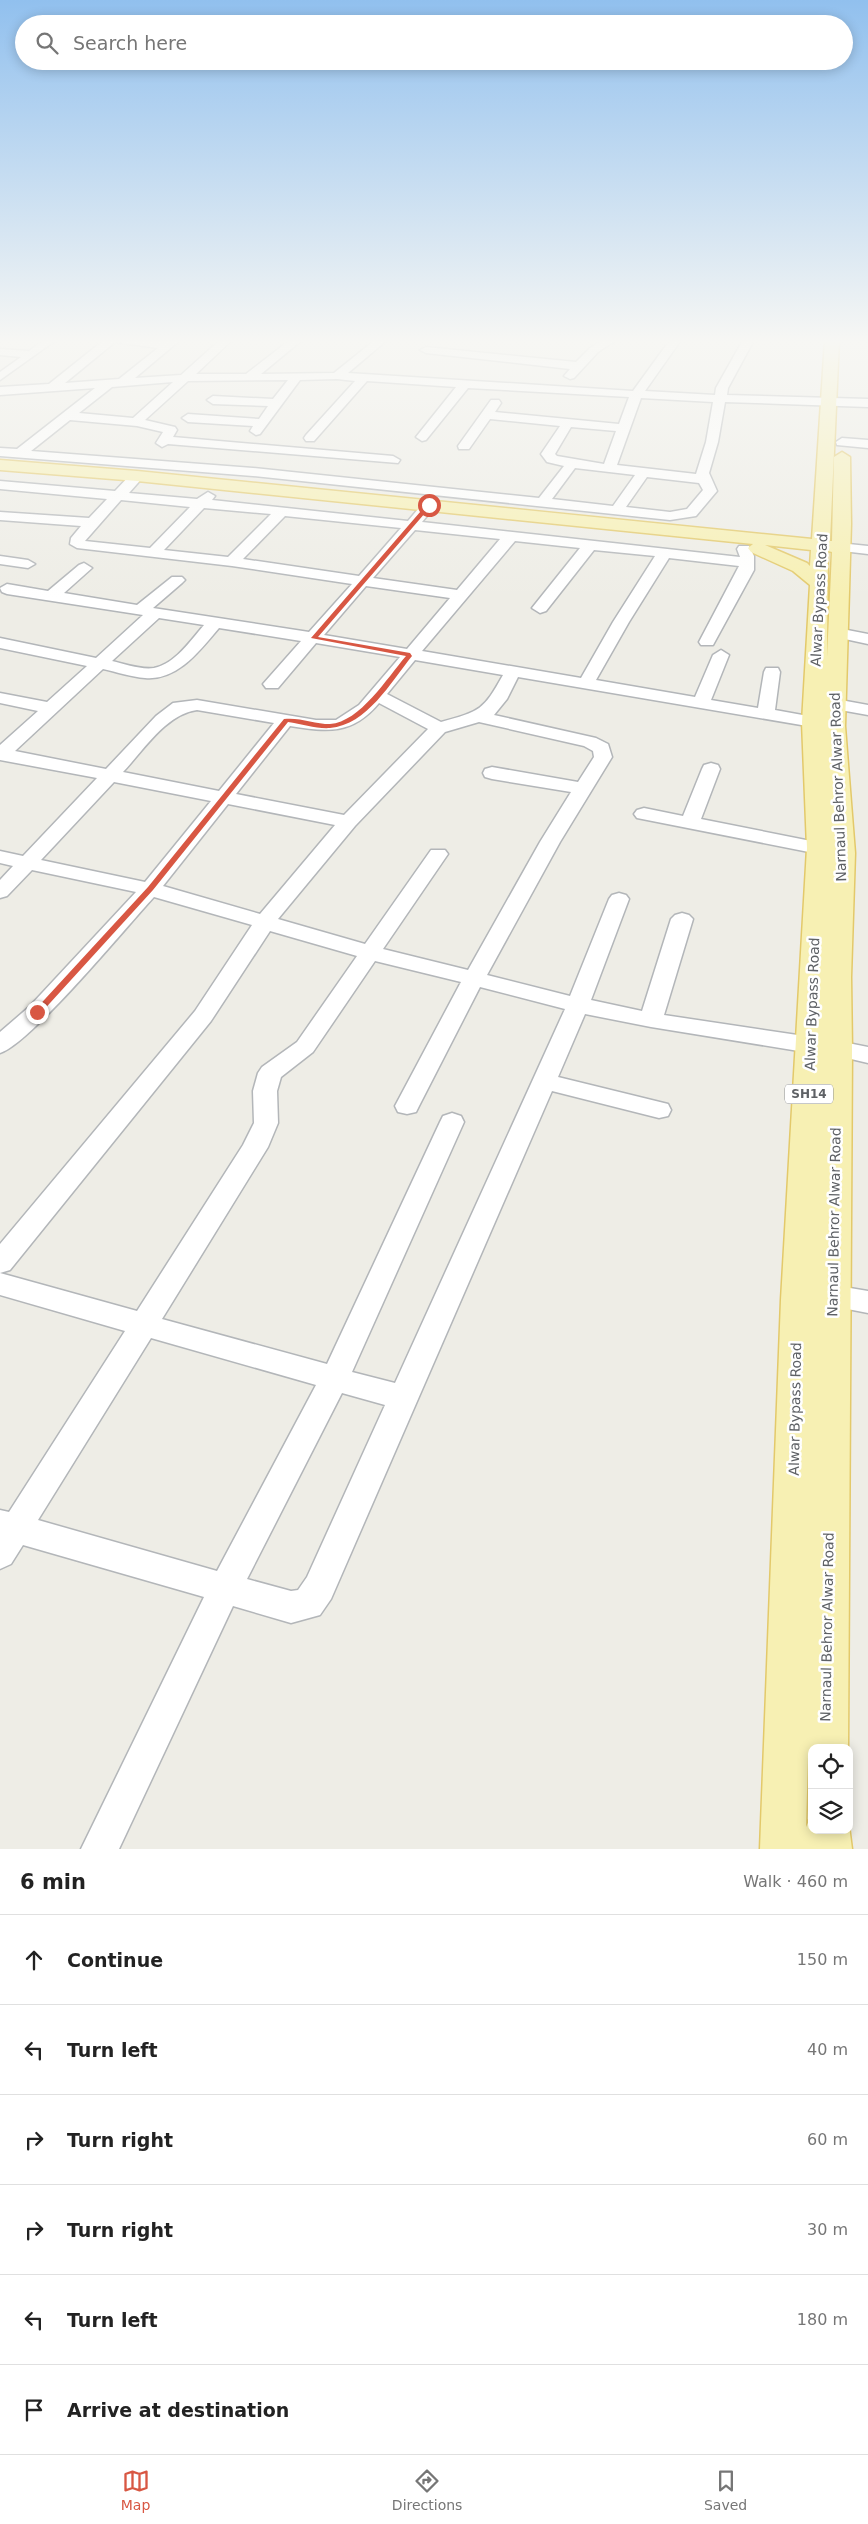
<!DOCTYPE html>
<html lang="en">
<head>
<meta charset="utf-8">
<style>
  :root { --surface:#fff; --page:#f6f6f6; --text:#222; --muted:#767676; --line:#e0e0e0; --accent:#d85743 }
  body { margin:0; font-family:"DejaVu Sans",sans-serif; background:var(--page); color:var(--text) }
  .controls { position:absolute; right:15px; bottom:15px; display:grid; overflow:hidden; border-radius:10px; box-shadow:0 2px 12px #0003 }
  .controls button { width:45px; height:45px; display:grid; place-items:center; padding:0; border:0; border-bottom:1px solid var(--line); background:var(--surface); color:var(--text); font:25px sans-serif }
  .stop { position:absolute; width:15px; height:15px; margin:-11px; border:4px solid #d85743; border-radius:50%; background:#fff }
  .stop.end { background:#d85743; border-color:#fff; box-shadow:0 1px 5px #0008 }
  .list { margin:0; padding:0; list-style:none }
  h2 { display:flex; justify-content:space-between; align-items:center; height:65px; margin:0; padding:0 20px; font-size:21px }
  h2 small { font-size:16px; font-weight:400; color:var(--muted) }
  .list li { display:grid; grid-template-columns:32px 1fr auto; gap:15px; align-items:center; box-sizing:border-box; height:90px; padding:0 20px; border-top:1px solid var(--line) }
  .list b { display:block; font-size:19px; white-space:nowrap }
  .list em { font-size:16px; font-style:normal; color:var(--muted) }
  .icon { flex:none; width:28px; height:28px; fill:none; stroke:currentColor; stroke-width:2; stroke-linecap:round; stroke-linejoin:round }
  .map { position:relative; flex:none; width:868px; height:1849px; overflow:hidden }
  .search { position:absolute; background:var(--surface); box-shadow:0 2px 12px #0003; left:15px; right:15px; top:15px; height:55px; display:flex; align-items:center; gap:12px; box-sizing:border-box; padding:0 18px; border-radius:28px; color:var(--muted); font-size:19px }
  .sheet { height:605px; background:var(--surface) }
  nav { display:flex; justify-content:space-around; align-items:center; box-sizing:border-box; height:70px; border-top:1px solid var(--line); background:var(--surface); font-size:14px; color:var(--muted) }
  nav a { display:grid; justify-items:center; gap:2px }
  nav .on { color:var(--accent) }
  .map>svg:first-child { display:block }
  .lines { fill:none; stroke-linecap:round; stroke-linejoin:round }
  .minor-casing { stroke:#b3b6b9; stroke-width:3 }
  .major-casing { stroke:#e3c96a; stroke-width:3 }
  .minor { fill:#fff; fill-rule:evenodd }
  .major { fill:#f7f0b3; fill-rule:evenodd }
  .route { fill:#d85743 }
  .labels { text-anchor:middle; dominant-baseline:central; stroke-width:5; stroke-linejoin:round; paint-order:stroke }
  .shield { fill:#fff; stroke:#8e9093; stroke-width:1 }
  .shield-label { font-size:12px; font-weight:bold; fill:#5e6165 }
  .street-label { font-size:14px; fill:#5e6165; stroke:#fff }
</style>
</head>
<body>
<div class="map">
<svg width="868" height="1849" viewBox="0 0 868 1849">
  <rect width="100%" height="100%" fill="#eeede6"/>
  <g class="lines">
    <g class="minor-casing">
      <g id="minor">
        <polygon points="44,340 56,340 0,380 0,372 21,357 0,355 0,349 29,351"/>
        <path d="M104,340L165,342L180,340L135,378L181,375L220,340H232L196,374H246L290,340H302L261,374L334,373L375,340H387L348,373L633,391L670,340H681L645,391L715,395L716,388L743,340H754L728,388L727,395L868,399V407L725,402L718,442L709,473L717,491L696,516L670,520L253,476L0,456V448L17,449L95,388L0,395V387L49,384ZM115,342L158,348L119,379L65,383ZM337,379L355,381L306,435L304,438L306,441H314L367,381L456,387L416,437L422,441L426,440L468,388L629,397L619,424L495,412L501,403L499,400H491L458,446L459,449H469L490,419L560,426L541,454L547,462L564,466L539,498L253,468L31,451L70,420L137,426L163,432L156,443L162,447L168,444L398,463L400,460L393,456L173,437L177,430L175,427L145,420L188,381L288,380L273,399L213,396L207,400L213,404L268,406L259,419L188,414L182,418L188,422L253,426L250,431L256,435L260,434L300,380ZM173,382L133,418L79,413L112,387ZM641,398L713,402L706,442L696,474L617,465ZM571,427L616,431L604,464L557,456L555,454ZM575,468L635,475L613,506L552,499ZM647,477L699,483L703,490L687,509L670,512L626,507Z"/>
        <polygon points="603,340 616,340 598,352 574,378 570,379 564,376 570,369 426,353 420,350 426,347 576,362 590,348"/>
        <polygon points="842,438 868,440 868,448 837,445 836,442"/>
        <path d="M137,472L144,476L129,493L197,499L208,492L215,496L212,500L408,521L424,502L429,501L436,505L422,522L740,557L737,549L739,546H749L754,556V570L713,645H701L699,642L739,566L669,558L629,622L596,680L695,697L713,655L721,650L729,655L711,700L758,708L764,672L766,668H778L780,672L775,710L819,718L822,722L819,726L813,727L518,677L507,699L494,715L596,738L608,744L612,757L560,842L487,975L570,996L609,899L612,895L619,893L626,895L629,899L591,1000L642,1011L671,919L675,915L682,913L689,915L693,919L664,1015L811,1037L819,1040L823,1045L819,1050L811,1053L651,1027L585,1014L558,1077L668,1104L671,1110L668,1116L659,1118L552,1091L331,1599L320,1615L291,1623L233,1606L119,1849H81L204,1597L23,1545L11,1564L0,1569V1510L9,1512L125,1331L0,1295V1244L195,1011L252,925L154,897C127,926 30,1044 0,1053V1032L29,1007L136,892L32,870L7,896L0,898V880L13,866L0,863V851L23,856L97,778L0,760V745L38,711L0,703V693L47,702L87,666L0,648V638L96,658L143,615L7,594L2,592L0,588L7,584L48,591L79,565L84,563L92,568L64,593L137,605L172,577H182L185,580L182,583L153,608L309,632L352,584L232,566L77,548L70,544L71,538L81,526L0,520V512L89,518L107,499L0,489V481L115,491L132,473ZM121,500L190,507L150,548L85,541ZM204,508L271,514L228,557L164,550ZM285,516L401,528L359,576L243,559ZM415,530L500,539L457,590L373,578ZM515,541L580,548L532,608L540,613L546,611L594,550L655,556L613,622L581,678L422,651ZM366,586L450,598L407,649L324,635ZM159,618L204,625C191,640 175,664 154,668C141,670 125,664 112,661ZM219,628L301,641L263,684L266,688H278L316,643L400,657L359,705L336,720H316L197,700L173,703L156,716L106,769L15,751L103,669C117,672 131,677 145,678C178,681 200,650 219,628ZM415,660L503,675C483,711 480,711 441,722L387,694ZM379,703L428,729L344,815L236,794L290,726C328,732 352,735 379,703ZM197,710L274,723L219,791L123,772C143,751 166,714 197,710ZM479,722L584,746L593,751L594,757L578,782L492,767L485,769L483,773L485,777L492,779L571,792L540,842L468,970L383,949L448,854L445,850H431L365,944L278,919L355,826L445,732ZM114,782L211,801L145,882L41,860ZM228,804L335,825L260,914L163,886ZM270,931L357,956L297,1042L262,1067L258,1073L253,1091L254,1123L243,1145L137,1311L0,1273L10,1270L211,1021ZM375,961L461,982L395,1106L398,1112L407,1114L416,1112L419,1106L480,987L565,1009L395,1383L352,1372L464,1122L461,1116L452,1113L443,1116L440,1122L327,1364L162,1319L268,1147L278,1123L277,1091L281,1077L313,1052ZM151,1338L316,1385L217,1571L38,1520ZM342,1393L385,1405L307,1577L298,1590L291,1591L247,1579Z"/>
        <polygon points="839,543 868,546 868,554 834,550 832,547"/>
        <polygon points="0,556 28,560 35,564 28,568 0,564"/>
        <polygon points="837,628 868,634 868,644 831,636 829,633"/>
        <polygon points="835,699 868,705 868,715 829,708 826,704 829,700"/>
        <polygon points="711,763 718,765 720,769 701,819 826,844 829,848 826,852 819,854 637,818 634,814 637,810 644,808 683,816 702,769 704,765"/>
        <polygon points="838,1041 868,1047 868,1063 830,1054 826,1049 830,1044"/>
        <polygon points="832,1285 868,1291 868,1313 822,1304 818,1296 822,1288"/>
      </g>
    </g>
    <g class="major-casing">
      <path id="major" d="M825,340H839L830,541H832L834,457L842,452L850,457L851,524L845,726L855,853L851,977L852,1049L848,1748H812V1764L808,1757L806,1827L812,1814V1830H849V1826L852,1849H760L781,1300L807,848L802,722L810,585L793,571L751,552L748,548L753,544L137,481L0,470V460L137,471L812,539ZM765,545L811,550L810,566L807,563ZM828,551L832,552L827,657Z"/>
    </g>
    <use href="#minor" class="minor"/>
    <use href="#major" class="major"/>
  </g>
  <linearGradient id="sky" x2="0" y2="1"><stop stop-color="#91c0ee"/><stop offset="0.57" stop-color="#f7f7f4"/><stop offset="1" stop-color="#f7f7f4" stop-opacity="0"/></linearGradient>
  <rect width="868" height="599" fill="url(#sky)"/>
  <path class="route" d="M427,504L432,505L318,637L410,653L412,656C391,682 367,725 330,728C317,729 302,724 288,722L153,890L40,1014H34V1011L148,887L284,719C299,717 315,724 330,724C360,722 387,678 406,656L311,638Z"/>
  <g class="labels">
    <rect class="shield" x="785" y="1084.5" width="48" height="19" rx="4"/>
    <g class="shield-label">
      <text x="809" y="1094">SH14</text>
    </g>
    <g class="street-label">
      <text transform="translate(819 600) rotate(-87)">Alwar Bypass Road</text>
      <text transform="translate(838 787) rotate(-92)">Narnaul Behror Alwar Road</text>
      <text transform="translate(812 1004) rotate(-88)">Alwar Bypass Road</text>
      <text transform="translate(834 1222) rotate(-89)">Narnaul Behror Alwar Road</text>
      <text transform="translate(795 1409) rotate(-89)">Alwar Bypass Road</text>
      <text transform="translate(827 1627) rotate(-89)">Narnaul Behror Alwar Road</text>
    </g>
  </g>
</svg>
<div class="controls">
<button><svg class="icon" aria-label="locate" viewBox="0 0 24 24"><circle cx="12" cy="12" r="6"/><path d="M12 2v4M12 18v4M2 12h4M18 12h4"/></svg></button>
<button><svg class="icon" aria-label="layers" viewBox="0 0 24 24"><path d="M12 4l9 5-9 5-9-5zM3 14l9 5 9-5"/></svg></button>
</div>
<div class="stop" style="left:429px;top:505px"></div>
<div class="stop end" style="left:37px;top:1012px"></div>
<div class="search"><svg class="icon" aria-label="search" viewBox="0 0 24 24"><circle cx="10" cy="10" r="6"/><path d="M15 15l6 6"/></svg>Search here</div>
</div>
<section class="sheet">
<h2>6 min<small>Walk · 460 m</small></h2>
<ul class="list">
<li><svg class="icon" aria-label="ahead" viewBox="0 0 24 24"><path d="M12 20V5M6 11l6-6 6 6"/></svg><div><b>Continue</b></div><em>150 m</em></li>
<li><svg class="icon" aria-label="left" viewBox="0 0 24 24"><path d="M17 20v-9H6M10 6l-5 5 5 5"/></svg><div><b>Turn left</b></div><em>40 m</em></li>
<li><svg class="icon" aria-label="right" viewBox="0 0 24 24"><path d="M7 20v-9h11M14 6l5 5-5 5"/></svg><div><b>Turn right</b></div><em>60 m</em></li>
<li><svg class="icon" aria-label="right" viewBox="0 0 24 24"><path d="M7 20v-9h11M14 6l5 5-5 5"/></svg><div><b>Turn right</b></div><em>30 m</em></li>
<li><svg class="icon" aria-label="left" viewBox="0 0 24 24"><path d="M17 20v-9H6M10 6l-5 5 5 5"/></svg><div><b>Turn left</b></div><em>180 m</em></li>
<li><svg class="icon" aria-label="arrive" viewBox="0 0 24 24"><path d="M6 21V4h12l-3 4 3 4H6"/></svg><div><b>Arrive at destination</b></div></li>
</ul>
</section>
<nav>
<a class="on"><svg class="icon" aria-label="map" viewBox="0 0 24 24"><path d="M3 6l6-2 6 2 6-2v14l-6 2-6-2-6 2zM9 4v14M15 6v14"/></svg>Map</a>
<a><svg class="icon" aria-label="directions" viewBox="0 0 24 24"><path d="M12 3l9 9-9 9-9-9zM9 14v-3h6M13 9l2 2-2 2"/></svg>Directions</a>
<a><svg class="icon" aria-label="saved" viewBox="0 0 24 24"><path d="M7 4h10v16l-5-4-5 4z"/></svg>Saved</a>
</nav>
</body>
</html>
